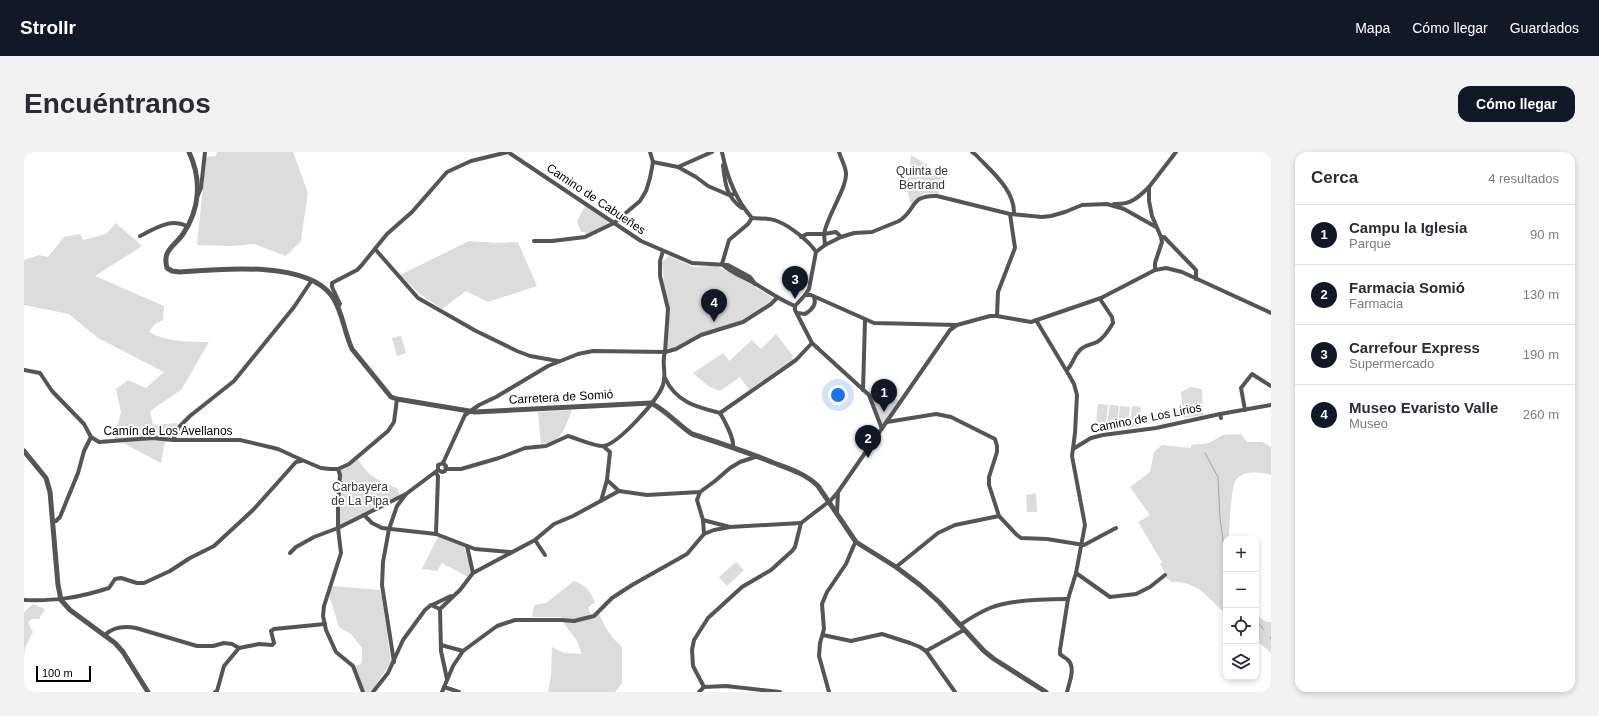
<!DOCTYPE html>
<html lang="es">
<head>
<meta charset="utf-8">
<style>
  :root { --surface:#fff; --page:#f2f2f3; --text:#2b2b33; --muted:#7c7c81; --line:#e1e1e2; --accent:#111827 }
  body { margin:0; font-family:Helvetica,sans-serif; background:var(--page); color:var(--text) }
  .controls { position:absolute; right:12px; bottom:12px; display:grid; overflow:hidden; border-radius:8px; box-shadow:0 2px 6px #0003 }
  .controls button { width:36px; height:36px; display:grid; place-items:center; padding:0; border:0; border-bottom:1px solid var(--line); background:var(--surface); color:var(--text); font:20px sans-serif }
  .scale { position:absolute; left:12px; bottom:10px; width:55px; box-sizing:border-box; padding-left:4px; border:2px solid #000; border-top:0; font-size:11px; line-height:14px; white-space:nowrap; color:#000; -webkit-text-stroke:3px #fff; paint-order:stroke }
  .you { position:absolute; left:814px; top:243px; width:14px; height:14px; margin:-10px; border:3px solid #fff; border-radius:50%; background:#1a73e8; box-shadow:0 0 0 6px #1a73e833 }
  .badge { display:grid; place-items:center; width:26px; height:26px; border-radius:50%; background:var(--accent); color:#fff; font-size:13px; font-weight:700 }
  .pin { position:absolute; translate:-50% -33px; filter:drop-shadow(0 1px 2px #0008) }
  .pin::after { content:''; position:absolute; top:21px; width:14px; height:12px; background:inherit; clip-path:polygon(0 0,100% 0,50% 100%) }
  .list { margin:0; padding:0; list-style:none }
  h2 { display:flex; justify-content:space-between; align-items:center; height:52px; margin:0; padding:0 16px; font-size:17px }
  h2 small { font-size:13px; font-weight:400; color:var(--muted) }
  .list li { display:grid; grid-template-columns:26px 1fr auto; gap:12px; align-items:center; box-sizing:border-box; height:60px; padding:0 16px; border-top:1px solid var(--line) }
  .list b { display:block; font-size:15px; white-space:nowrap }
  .list p { margin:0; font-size:13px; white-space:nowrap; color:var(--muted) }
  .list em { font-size:13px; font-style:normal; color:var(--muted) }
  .icon { flex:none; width:22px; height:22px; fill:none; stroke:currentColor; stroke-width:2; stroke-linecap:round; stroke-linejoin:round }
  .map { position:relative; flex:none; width:1247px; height:540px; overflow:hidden; border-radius:12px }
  header { display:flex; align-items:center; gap:24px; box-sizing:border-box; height:56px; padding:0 20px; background:var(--accent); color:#fff }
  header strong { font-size:19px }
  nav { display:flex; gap:22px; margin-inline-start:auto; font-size:14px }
  .intro { display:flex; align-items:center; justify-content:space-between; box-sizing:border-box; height:96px; padding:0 24px }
  h1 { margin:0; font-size:28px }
  .button { padding:10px 18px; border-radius:12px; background:var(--accent); color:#fff; font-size:14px; font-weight:700 }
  main { display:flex; gap:24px; padding:0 24px }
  aside { flex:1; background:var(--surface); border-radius:12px; box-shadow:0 2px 6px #0003 }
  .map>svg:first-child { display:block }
  .green { fill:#dcdcdc }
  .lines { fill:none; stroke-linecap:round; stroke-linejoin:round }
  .stream { stroke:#a3a3a3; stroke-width:1 }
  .minor { stroke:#555; stroke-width:4 }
  .tertiary { stroke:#555; stroke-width:5 }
  .labels { text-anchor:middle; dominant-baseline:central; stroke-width:4; stroke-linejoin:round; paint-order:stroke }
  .park-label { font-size:12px; fill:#333; stroke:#fff }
  .street-label { font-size:12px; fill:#000; stroke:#fff }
</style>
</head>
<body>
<header>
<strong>Strollr</strong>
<nav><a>Mapa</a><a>Cómo llegar</a><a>Guardados</a></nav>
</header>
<div class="intro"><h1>Encuéntranos</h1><a class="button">Cómo llegar</a></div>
<main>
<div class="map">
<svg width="1247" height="540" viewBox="0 0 1247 540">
  <rect width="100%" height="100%" fill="#fff"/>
  <g class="green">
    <polygon points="193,0 269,0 284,41 277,87 278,88 262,104 230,92 210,94 173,93 182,5 192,4"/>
    <polygon points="887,3 922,24 914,42 900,41 887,53 883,39"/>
    <polygon points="561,54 583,69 583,72 563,83 560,80 557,80 553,69"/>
    <path d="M92,71L118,94L71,124L140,154L139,168L131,172L125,180C142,190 166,190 185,190L157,238L126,259L129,273L154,271L140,293L137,311L90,286L97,260L92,237L104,228L122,236L140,220L74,186L45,162L0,153V108L15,103L24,105L40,85L56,82L59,88L82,82Z"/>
    <polygon points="445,89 474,91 494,90 513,134 464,150 442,139 418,157 396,142 376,123"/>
    <polygon points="645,104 670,115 692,114 715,125 749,146 748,148 716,169 677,181 664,190 649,196 643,196 643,177 646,159 641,141 638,110"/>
    <polygon points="752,182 769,204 767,205 769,207 725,238 716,225 696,239 684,234 669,221 699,201 705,209 728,188 737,197"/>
    <polygon points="377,184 382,201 373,204 368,186"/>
    <polygon points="1167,235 1178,237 1179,263 1160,266 1157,240"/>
    <polygon points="847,239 877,249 858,277 842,240"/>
    <polygon points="1074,252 1084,253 1082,272 1072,271"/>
    <polygon points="1086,253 1095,254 1093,273 1083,272"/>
    <polygon points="1096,254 1106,255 1104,274 1094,273"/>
    <polygon points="1108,254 1117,255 1115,275 1106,274"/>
    <path d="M548,258C541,275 538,291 517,292L514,260Z"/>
    <path d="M1217,282L1223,290H1238L1247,295V323C1237,320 1219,318 1212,328C1207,335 1205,377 1205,387H1202V462C1184,446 1174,429 1148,430L1141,425L1140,419L1136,412L1138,410L1114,370L1126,363L1106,335L1126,320L1130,300L1138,293L1167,296V293L1185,291L1199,283Z"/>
    <path d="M333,306C346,327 354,327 374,337L375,345L314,376L316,323L314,317Z"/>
    <polygon points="1012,341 1013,360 1003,360 1002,343"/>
    <polygon points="414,385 440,394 447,420 444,425 418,411 413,419 398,417"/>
    <polygon points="712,410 720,418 703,434 695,425"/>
    <path d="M550,429C561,433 567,439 571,451L564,455L567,463L575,461C580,475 587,485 598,495V531L591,540H524L527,524L528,495L540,501L558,502L553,489L541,473L538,465H508L510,453L522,451Z"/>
    <polygon points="307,434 356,438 358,446 367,510 347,540 341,540 331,514 336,513 338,509 338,496 327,482 315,475 305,443"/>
    <polygon points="9,452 21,457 15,467 8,467 4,470 9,480 1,496 0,504 0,460"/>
    <polygon points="1232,457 1236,466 1243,470 1247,470 1247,501 1232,488"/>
  </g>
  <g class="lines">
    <g class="stream">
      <polyline points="1181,301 1194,325 1196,366 1202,410"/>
      <polyline points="1232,468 1240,478"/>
      <polyline points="1246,485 1247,487"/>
    </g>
    <g class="minor">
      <polyline points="626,0 629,10 654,15 672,25 684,34 705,43 711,42"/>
      <path d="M698,0C703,25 711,47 728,66C736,67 746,66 753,69C766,74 785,89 792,100"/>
      <path d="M815,0C817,7 821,13 822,21C823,36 803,64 800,82L812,80L817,85"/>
      <path d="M948,0L952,3C967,19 991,38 990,62"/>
      <path d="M699,13C701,31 702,45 718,56"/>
      <polyline points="654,15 688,0"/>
      <polyline points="174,43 177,36 181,0"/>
      <path d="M1090,52C1106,53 1114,46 1125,35"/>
      <path d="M116,84C132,76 146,66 163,74"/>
      <polyline points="777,85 783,82 800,82 801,93"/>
      <polyline points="1137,85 1140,85 1172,118 1172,127"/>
      <polyline points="510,89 528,89 561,85 590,71 616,49 622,39 626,26 629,10"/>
      <polyline points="351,97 394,146 452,179 493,199 506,204 534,209"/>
      <path d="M698,112C707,121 720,125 730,131C744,139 756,148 771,154"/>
      <polyline points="698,112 705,88 724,72 728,66"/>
      <polyline points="1131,118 1131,111 1138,90 1137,85 1128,64 1125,49 1125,35 1152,0"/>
      <path d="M781,143L785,137L792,100L801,93L817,85L830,81L848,80L875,69C893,58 885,43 913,44L986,62L1018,65L1027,64L1041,60L1058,53L1083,52L1100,57L1132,75"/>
      <polyline points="771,154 781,143 787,143 850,171 933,173 966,164 973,164 1007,170 1077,146 1131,118 1142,116 1158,120 1247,161"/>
      <polyline points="771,154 771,158 788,191 845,243 858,277"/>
      <polyline points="314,155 316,152 308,135 308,131 333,118 337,114 363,82 388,60 423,20 447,9 484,0 617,89 668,111 704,113 726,125 731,132"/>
      <path d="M773,161L781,162C788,158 793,153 790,145"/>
      <polyline points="973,164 974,140 991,96 986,62"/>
      <path d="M1012,168L1045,223L1050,232L1053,243L1051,281L1048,304L1061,373L1052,421L1044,447L1036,498V502C1039,505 1042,506 1044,508C1052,516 1045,531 1043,540"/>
      <polyline points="0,218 16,221 28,239 60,272 67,285 75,290 129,286 149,288 216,288 254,297 278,308 297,316 306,317 314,317 325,312 364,279 370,270 373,247"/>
      <path d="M1043,218C1049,212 1049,205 1056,198C1061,193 1067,193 1073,190C1080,186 1085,178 1089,171L1088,165L1076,147"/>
      <path d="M641,226C652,250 672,255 696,261C701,270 710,285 709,295"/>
      <polyline points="839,238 841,168"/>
      <polyline points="1221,258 1217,236 1228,222 1247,234"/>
      <polyline points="696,261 772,208 788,191"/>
      <polyline points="1196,262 1247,253"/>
      <polyline points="863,270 912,262 927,265 971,287 973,294 973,300 965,325 965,333 975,364 993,383 997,386 1023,387 1060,393 1092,376"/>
      <polyline points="149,288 155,275 166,264 210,229 270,155 288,128"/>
      <polyline points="579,294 586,300 583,328 595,339"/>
      <polyline points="1049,297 1067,286 1079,283 1132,276 1196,262 1197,266"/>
      <polyline points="419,311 441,263 455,253 472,245 524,214 554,202 569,199 641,200 652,197 677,183 719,170 747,152 753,146"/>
      <polyline points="314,317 316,323 314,351 314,376 317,401 300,454 299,464 302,478 312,500 329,514 339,540"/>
      <path d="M422,317H437L475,306L501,296L522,294L544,284C552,286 572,295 580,294C595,291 634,248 639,233C643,222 637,210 641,200L644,157L636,124V109L639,99"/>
      <polyline points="414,318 418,320 421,319 422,314 419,311"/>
      <polyline points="414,318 414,313 419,311"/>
      <polyline points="577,349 583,328"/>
      <polyline points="813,361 814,340"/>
      <polyline points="340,363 348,371 358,376 412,382 451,397 487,400"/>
      <polyline points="679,368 706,375"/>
      <polyline points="28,369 32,369 36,365 54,321 60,299 67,285"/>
      <polyline points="412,382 414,324 412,321"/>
      <polyline points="680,382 690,378 706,375 777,371"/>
      <polyline points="511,388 521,403"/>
      <polyline points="443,394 449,421"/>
      <polyline points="266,401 272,395 290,385 314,376 382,342 414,318"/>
      <polyline points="872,415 914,381 931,373 975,364"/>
      <polyline points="1052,421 1086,445 1112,442 1126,435 1141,423"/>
      <path d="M0,448C32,449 54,446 85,436L91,427L97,426L113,431H120L146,419L166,406L190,394L229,358L272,310L277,309"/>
      <polyline points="408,453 427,444"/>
      <path d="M936,473C945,467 956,460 966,456C985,448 1024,447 1044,447"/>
      <path d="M81,483C90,474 101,474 112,476L173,494H189L200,491L208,492L215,496L235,492L248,493L250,491L247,479L250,477L301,472"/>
      <polyline points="799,483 827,489 858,482 886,491 896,495 902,499 931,540"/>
      <polyline points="417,493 439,499"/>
      <polyline points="902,499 940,478"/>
      <polyline points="370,510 358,433 359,410 365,377 373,354 382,342"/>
      <polyline points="423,527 417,499 416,457 436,438 449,421 511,388 530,372 549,364 595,339 623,343 676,340 691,329 706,316 716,310 734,304"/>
      <polyline points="420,535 435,540"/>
      <polyline points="680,535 669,514 668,498 670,488 684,466 718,435 747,418 768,399 771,395 777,371 807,348 814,340 926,178 933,173"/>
      <polyline points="191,540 193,539 200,514 215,496"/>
      <polyline points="349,540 364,521 379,488 401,458 407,453 416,457"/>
      <polyline points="418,540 429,514 439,499 473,474 491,468 537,468 550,469 570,464 588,446 608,433 663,402 680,382 679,368 673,348 676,340"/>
      <polyline points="675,540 680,535 702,534 756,540"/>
      <polyline points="805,540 795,504 796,491 800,477 798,452 803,440 822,412 830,393 832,390"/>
    </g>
    <g class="tertiary">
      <path d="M165,0C178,28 176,57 159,82C150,95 138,98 143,116L148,119L156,120C195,117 282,108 308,144C319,160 320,180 328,197L367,245L373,247L451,260L627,251C643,259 654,273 668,282C696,291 723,300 750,311C766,317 782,322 794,334L832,390L872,415L896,433L915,450L960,499L970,507L1022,540"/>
      <polyline points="0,299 22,326 26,340 34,433 37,448 46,458 91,491 99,500 124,540"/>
    </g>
  </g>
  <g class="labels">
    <g class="park-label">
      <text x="898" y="19">Quinta de<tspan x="898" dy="14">Bertrand</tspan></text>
      <text x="336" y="335">Carbayera<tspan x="336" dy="14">de La Pipa</tspan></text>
    </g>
    <g class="street-label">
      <text transform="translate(572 47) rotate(34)">Camino de Cabueñes</text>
      <text transform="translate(537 245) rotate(-3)">Carretera de Somió</text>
      <text transform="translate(1122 266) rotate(-11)">Camino de Los Lirios</text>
      <text x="144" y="279">Camín de Los Avellanos</text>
    </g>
  </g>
</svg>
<div class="controls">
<button>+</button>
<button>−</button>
<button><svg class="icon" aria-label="locate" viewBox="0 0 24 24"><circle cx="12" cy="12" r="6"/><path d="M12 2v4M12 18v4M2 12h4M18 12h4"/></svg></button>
<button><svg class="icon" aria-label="layers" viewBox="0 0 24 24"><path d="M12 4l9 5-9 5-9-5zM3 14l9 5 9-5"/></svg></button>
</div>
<div class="scale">100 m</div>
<div class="you"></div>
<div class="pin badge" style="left:860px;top:260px">1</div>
<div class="pin badge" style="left:844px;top:306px">2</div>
<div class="pin badge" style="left:771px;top:147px">3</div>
<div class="pin badge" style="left:690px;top:170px">4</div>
</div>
<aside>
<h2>Cerca<small>4 resultados</small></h2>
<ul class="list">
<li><span class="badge">1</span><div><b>Campu la Iglesia</b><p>Parque</p></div><em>90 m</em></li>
<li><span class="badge">2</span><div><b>Farmacia Somió</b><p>Farmacia</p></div><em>130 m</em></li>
<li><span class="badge">3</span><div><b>Carrefour Express</b><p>Supermercado</p></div><em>190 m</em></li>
<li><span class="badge">4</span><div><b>Museo Evaristo Valle</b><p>Museo</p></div><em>260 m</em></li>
</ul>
</aside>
</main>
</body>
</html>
